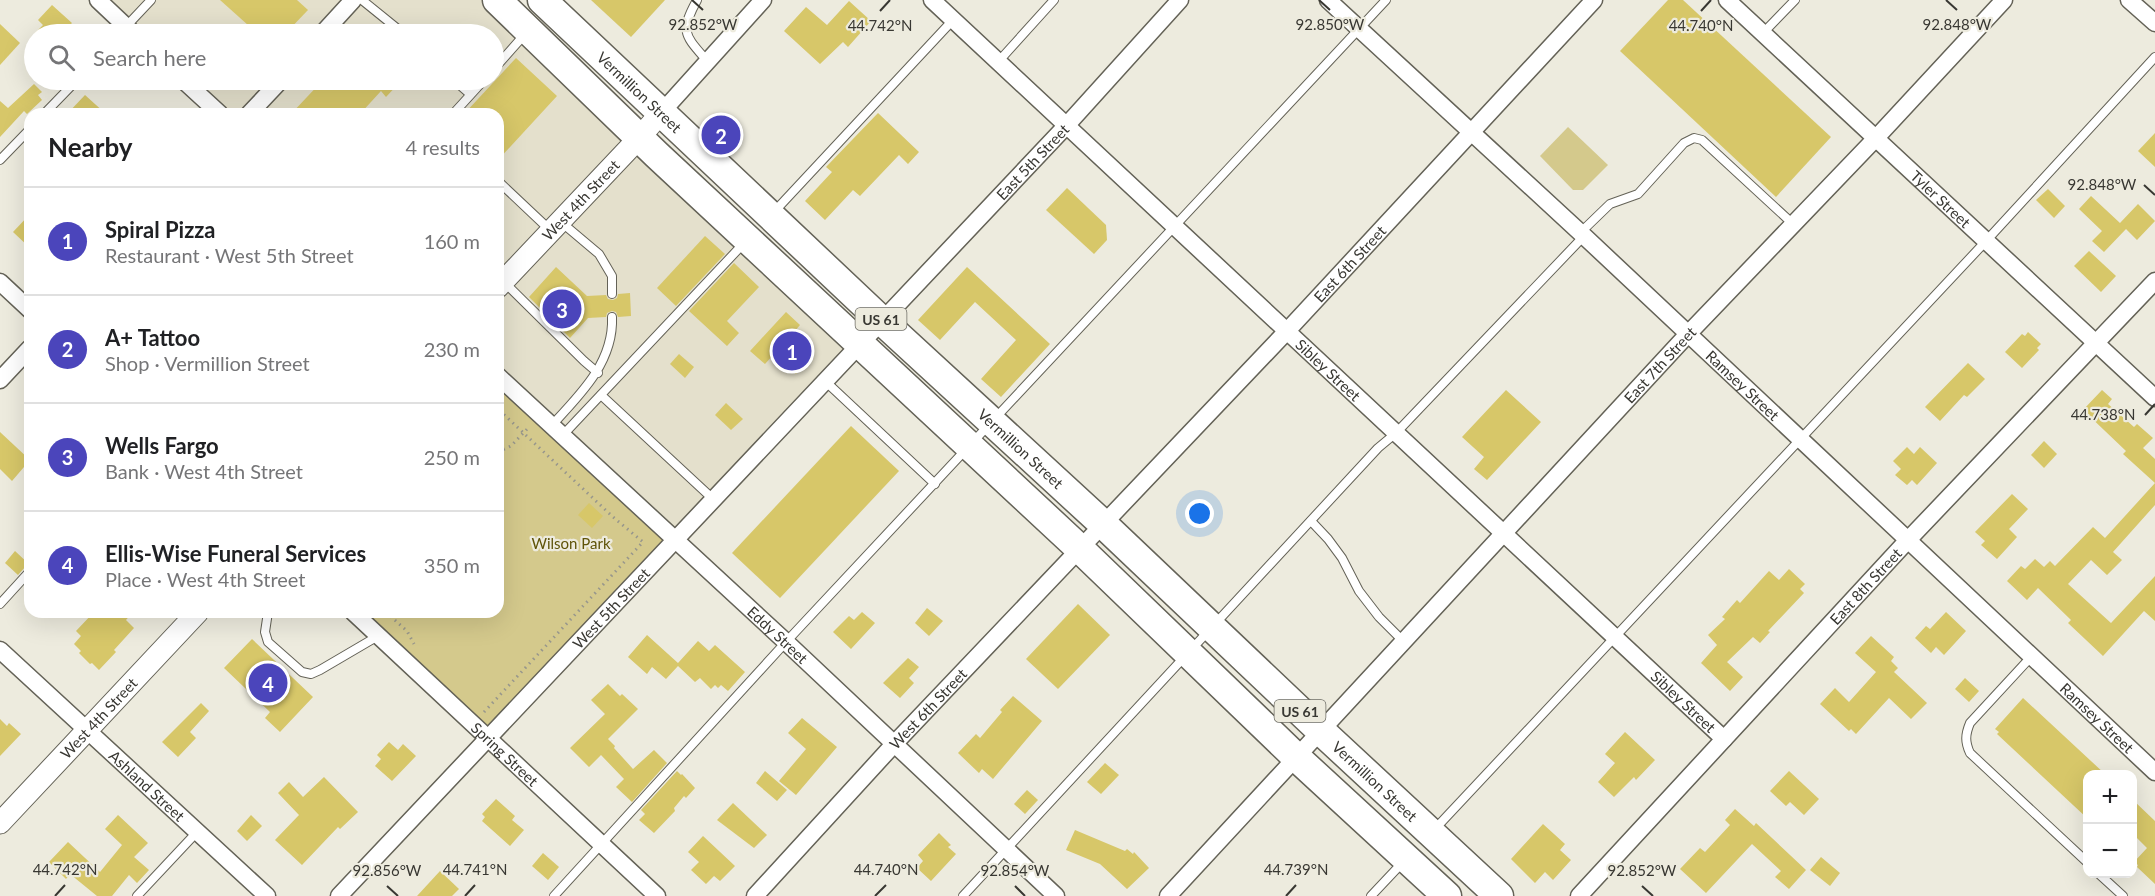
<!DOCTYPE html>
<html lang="en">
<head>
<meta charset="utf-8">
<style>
  :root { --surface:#fff; --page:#f6f6f6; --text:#202124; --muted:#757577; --line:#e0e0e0; --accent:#4b45bb }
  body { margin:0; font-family:Lato,sans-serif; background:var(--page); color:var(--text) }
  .controls { position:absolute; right:18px; bottom:18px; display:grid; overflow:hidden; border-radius:12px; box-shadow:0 6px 24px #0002 }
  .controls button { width:54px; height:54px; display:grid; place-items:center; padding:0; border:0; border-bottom:2px solid var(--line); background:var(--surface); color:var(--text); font:30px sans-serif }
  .you { position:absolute; left:1200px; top:514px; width:21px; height:21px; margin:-15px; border:4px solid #fff; border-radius:50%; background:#1a73e8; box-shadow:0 0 0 9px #1a73e833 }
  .badge { display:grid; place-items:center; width:39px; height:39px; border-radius:50%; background:var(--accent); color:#fff; font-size:20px; font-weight:700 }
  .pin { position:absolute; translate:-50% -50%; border:3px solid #fff; box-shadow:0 2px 6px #0006 }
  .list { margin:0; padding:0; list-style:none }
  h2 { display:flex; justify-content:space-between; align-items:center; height:78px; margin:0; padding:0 24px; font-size:26px }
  h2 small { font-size:20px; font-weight:400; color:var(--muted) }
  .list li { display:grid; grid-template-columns:39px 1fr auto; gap:18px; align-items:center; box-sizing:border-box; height:108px; padding:0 24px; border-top:2px solid var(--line) }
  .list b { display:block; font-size:22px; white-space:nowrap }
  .list p { margin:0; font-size:20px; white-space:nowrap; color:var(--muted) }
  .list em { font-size:20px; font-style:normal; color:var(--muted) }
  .icon { flex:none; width:33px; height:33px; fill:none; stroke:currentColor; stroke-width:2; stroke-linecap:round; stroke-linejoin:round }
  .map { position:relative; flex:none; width:2155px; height:896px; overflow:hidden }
  .search { position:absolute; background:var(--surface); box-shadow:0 6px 24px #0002; left:24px; top:24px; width:480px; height:66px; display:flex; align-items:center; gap:15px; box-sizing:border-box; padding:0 21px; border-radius:33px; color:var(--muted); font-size:22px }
  .panel { position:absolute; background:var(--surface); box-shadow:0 6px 24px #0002; left:24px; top:108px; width:480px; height:510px; border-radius:18px }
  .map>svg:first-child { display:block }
  .built { fill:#e4e0cc }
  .green { fill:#d4c98c }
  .building { fill:#d7c769 }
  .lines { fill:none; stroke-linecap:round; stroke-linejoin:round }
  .service-casing { stroke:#646257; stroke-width:10 }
  .minor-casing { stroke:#646257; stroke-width:19 }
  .tertiary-casing { stroke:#646257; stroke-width:23 }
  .trunk-casing { stroke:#646257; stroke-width:31 }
  .path { stroke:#97968c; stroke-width:3; stroke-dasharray:1.5 4.5; stroke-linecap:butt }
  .service { stroke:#fff; stroke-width:8 }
  .minor { stroke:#fff; stroke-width:16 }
  .tertiary { stroke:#fff; stroke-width:21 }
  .trunk { stroke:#fff; stroke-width:28 }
  .ticks { fill:none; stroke:#383732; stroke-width:2 }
  .labels { text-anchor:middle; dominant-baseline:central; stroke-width:4.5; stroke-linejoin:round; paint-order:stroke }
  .shield { fill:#edebde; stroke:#6e6d66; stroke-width:1.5 }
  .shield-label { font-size:14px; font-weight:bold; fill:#383732 }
  .street-label { font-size:15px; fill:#383732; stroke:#edebde }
  .park-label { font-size:15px; fill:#5f5308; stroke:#edebde }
  .ticks-label { font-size:15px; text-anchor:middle; fill:#383732; stroke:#edebde; stroke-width:4.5; stroke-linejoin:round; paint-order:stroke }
</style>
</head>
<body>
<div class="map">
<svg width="2155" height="896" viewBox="0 0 2155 896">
  <rect width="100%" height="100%" fill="#edebde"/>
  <polygon class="built" points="98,0 497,0 858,345 674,540 498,376 498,114 220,114 183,80 494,80 494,34 134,34"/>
  <g class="green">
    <polygon points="1568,127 1608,165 1583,190 1573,190 1540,156"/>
    <polygon points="498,376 674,540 489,737 353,612 498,612"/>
  </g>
  <g class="building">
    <polygon points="220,0 297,0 308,10 285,34 258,34"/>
    <polygon points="591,0 665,0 631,37"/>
    <polygon points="1668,0 1683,0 1831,137 1776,197 1620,51"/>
    <polygon points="849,1 871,21 848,47 843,42 820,64 784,31 806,7 827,25"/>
    <polygon points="52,5 72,23 61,34 34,34 43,25 38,20"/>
    <polygon points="0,24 20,43 0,65"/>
    <polygon points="516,58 557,96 498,160 498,114 464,114"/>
    <polygon points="323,80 402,80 386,97 381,91 360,114 291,114"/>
    <polygon points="34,84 42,92 38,95 42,100 27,114 24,111 0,137 0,101 8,108"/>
    <polygon points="85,95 106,114 67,114"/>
    <polygon points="878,113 919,152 908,164 899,155 860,196 853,190 825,220 805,201 832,172 826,167"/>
    <polygon points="2155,133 2155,167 2138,151"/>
    <polygon points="1067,188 1106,225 1107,240 1094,254 1046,210"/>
    <polygon points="2048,189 2065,206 2054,218 2036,200"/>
    <polygon points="2091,196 2120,223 2138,204 2155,221 2137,240 2126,229 2104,252 2092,241 2102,231 2079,209"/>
    <polygon points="30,214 30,248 13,232"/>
    <polygon points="705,236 725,254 676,306 657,288"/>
    <polygon points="2089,251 2116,276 2101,292 2074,266"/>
    <polygon points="734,263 759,287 727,321 739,333 727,346 689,311"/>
    <polygon points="556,267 587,296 606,295 608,299 613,300 617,298 618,294 630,293 631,316 618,317 616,312 612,311 607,313 606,317 588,318 570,338 529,297"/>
    <polygon points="967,267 1050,344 1001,397 981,379 1016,340 975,302 940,340 918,320"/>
    <polygon points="786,312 800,325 788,339 810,358 796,374 774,354 765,364 750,351"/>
    <polygon points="2028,332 2041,344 2037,348 2039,350 2022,368 2005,352 2022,334 2025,336"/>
    <polygon points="679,354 694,367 685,378 670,364"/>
    <polygon points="1968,363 1985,379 1967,397 1964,395 1940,421 1925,407"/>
    <polygon points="1506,390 1541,422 1487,480 1474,469 1484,457 1462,437"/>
    <polygon points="2102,390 2112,399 2108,404 2134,427 2137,424 2153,438 2143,448 2155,459 2155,505 2113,552 2122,560 2107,575 2091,560 2068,584 2111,623 2155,576 2155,621 2144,611 2103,656 2068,623 2071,620 2038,588 2027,600 2007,581 2021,566 2025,569 2035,559 2044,567 2050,561 2055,566 2093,527 2105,538 2155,483 2123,454 2126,451 2083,410"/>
    <polygon points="726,403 743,419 731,430 715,415"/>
    <polygon points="851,426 899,471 780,598 732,553"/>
    <polygon points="0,432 30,460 12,481 0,469"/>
    <polygon points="2044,441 2057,454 2044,468 2031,455"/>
    <polygon points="1907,447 1914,454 1920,447 1937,463 1917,485 1912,480 1907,485 1895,475 1901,469 1893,461"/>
    <polygon points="2012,494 2028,509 2009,529 2017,537 1997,559 1981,545 1985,541 1975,532"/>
    <polygon points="589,503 603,516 592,528 578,515"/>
    <polygon points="15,551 30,565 26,566 18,575 5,563"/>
    <polygon points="1789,569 1805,584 1800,589 1804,593 1768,631 1770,632 1760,643 1753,637 1727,662 1743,677 1730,691 1701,663 1717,645 1708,635 1725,619 1722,617 1737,600 1740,603 1769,571 1779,580"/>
    <polygon points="1078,604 1110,635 1058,689 1026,659"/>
    <polygon points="927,608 943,621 929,636 915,623"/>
    <polygon points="94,612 133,612 126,620 134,628 114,650 116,652 99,670 92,663 90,664 79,653 81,651 74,644 81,636 76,631"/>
    <polygon points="862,612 875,623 851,649 833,632 849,616 854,620"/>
    <polygon points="1946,612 1966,631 1944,655 1936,647 1931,653 1915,638 1926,626 1930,629"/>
    <polygon points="647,635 678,663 698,641 709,651 715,645 745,672 728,691 721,685 718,688 715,685 711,689 700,678 695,682 678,666 666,679 652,667 647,674 628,657"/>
    <polygon points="1871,636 1894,657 1891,661 1898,668 1894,672 1927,703 1911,719 1889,698 1856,734 1851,729 1849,731 1820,704 1835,688 1849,702 1876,672 1855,653"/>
    <polygon points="252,639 313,697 280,732 265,718 270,712 224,668"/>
    <polygon points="908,658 919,667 909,678 914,683 900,698 883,683"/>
    <polygon points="1965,678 1979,691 1969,702 1955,689"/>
    <polygon points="608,684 620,696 622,694 638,709 608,739 615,746 614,748 633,769 654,750 667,763 632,802 616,787 624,779 601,755 589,767 570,748 605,714 591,700"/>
    <polygon points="1013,696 1042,721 993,779 982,769 979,773 958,753 976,734 980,738 1002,712 1000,710"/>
    <polygon points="2023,698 2105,774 2088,774 2088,819 1997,734 1999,732 1995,729"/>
    <polygon points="201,703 209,711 190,732 196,738 178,757 162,742"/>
    <polygon points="802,718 837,747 796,795 779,781 806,749 788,733"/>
    <polygon points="0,719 7,726 9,723 21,734 0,756"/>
    <polygon points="1625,732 1655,760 1636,780 1634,777 1614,797 1598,782 1615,763 1605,754"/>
    <polygon points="389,742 398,750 403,744 416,756 392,781 375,766 381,759 377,755"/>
    <polygon points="1105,763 1119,775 1101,794 1087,782"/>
    <polygon points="677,771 681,775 682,774 695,788 686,798 684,796 674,808 675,811 654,833 639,820 645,814 641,810"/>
    <polygon points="765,771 787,790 777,801 756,783"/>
    <polygon points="1789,771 1819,799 1804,815 1790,802 1786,806 1770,791"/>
    <polygon points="324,777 358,812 340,829 338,827 302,865 275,840 299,815 278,793 289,782 303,797"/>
    <polygon points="1027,790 1038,800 1025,814 1014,804"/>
    <polygon points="496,799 515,816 512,820 524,830 510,846 482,821 485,817 482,814"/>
    <polygon points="2133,800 2155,821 2155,884 2137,867 2138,865 2134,862 2147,848 2133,834"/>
    <polygon points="733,803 767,835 754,848 717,820"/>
    <polygon points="1735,809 1754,826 1756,823 1806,870 1789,889 1775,877 1781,871 1752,844 1706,893 1680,869 1700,848 1705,852 1730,825 1725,820"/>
    <polygon points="118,815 148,843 134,857 149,870 137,883 129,875 112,896 97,896 70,874 66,879 49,862 68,842 100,872 122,845 105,829"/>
    <polygon points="251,815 262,826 247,841 237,831"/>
    <polygon points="1543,824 1565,844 1560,850 1571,860 1553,880 1545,872 1535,883 1511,859"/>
    <polygon points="1075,830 1125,851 1127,849 1133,854 1134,852 1149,868 1127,889 1100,864 1066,850"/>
    <polygon points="939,833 951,845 948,847 956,854 931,881 917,868 923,861 918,855"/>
    <polygon points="703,836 735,866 720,881 714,876 706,884 691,870 699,862 688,852"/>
    <polygon points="543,853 559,867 548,880 532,866"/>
    <polygon points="1821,857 1840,873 1830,886 1810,870"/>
    <polygon points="440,871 459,889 452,896 417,896"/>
  </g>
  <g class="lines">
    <g class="service-casing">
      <g id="service">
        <polyline points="362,0 404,34"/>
        <path d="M697,0C679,33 685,35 708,62"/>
        <polyline points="1763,33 1795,0"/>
        <polyline points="119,34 151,0"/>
        <polyline points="998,62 1054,0"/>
        <polyline points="494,69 525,34"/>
        <polyline points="454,80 470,94"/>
        <polyline points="44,114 77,80"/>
        <polyline points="453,114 484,80"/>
        <polyline points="0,160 30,129"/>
        <polyline points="498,181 551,231"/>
        <polyline points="773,213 953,20"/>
        <polyline points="561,222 599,254 612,276 612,294"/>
        <polyline points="1580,233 1610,204 1638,194 1684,143 1694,138 1702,140 1793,224"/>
        <polyline points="504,282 584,361 598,373"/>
        <polyline points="824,380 935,484"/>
        <polyline points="601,395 713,499"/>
        <path d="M551,426C580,395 614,362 612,317"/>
        <polyline points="562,436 745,242"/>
        <polyline points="1311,521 1328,539 1342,558 1359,591 1379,617 1404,642"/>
        <polyline points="0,604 30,571"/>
        <polyline points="268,612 265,632 268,642 302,672 311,674 320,670 378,636"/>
        <path d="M2031,657L1970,723C1965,735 1965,742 1970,753L2088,863"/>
        <polyline points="1434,830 1987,240 2155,57"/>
        <polyline points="2099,874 2123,896"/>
        <polyline points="137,896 197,832"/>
        <polyline points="554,896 786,642 1386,0"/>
        <polyline points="963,896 1378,448 1396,433 1584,236"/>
        <polyline points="1371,896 1404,861"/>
      </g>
    </g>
    <g class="minor-casing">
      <g id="minor">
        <polyline points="98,0 134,34"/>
        <path id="s1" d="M932,0L1724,739"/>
        <path id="s2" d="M1328,0L1584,236L2155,772"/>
        <path id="s3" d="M1727,0L2155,398"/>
        <polyline points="2129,0 2155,23"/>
        <polyline points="322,34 353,0"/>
        <polyline points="183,80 220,114"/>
        <polyline points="661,113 763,0"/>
        <polyline points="249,114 281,80"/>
        <polyline points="0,282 30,310"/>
        <path id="s4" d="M498,376L786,642L1056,896"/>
        <polyline points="0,380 30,348"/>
        <path id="s5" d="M353,612L657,896"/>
        <path id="s6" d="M0,650L267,896"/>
        <path id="s7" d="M339,896L1066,126L1180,0"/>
        <path id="s8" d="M755,896L895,743L1287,331L1594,0"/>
        <path id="s9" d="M1168,896L1688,334L1876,138L2004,0"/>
        <path id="s10" d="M1579,896L1907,541L2155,281"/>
      </g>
    </g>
    <g class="tertiary-casing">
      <g id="tertiary">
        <path id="s11" d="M498,287L639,138L661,113"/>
        <path id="s12" d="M0,823L198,612"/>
      </g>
    </g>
    <g class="trunk-casing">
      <g id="trunk">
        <polyline points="497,0 657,155 1079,548 1296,757 1447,896"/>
        <path id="s13" d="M542,0L881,320L1103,524L1321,731L1499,896"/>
      </g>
    </g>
    <g class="path">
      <polyline points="498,452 511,446 529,427"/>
      <polyline points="386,612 407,631 414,644"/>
      <polyline points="484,712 643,542 613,517 498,409"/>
    </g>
    <use href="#service" class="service"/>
    <use href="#minor" class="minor"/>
    <use href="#tertiary" class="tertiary"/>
    <use href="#trunk" class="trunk"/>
  </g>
  <path class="ticks" d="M692,0L703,10M1319,0L1330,10M1946,0L1957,10M880,11L890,0M1701,11L1711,0M2144,185L2155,195M2145,415L2155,404M387,886L398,896M1015,886L1025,896M1642,886L1653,896M55,896L65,885M465,896L475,885M875,896L886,885M1286,896L1296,885"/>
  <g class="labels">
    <g class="shield">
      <rect x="855.5" y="308" width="51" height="22" rx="4.5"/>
      <rect x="1274.5" y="700" width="51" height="22" rx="4.5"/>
    </g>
    <g class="shield-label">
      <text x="881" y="319">US 61</text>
      <text x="1300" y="711">US 61</text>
    </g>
    <g class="street-label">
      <text stroke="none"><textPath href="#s13" startOffset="134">Vermillion Street</textPath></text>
      <text stroke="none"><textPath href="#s7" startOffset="1010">East 5th Street</textPath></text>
      <text stroke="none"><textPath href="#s3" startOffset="292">Tyler Street</textPath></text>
      <text stroke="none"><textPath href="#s11" startOffset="120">West 4th Street</textPath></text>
      <text stroke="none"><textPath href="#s8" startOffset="868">East 6th Street</textPath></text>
      <text stroke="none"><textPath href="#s9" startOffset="724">East 7th Street</textPath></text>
      <text stroke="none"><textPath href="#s1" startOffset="542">Sibley Street</textPath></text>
      <text stroke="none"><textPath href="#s2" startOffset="566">Ramsey Street</textPath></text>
      <text stroke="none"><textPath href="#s13" startOffset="656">Vermillion Street</textPath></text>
      <text stroke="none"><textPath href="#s10" startOffset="422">East 8th Street</textPath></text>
      <text stroke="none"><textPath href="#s7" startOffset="396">West 5th Street</textPath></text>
      <text stroke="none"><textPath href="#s4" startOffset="381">Eddy Street</textPath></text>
      <text stroke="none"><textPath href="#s1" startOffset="1028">Sibley Street</textPath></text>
      <text stroke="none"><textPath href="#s8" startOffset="255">West 6th Street</textPath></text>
      <text stroke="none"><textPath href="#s12" startOffset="144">West 4th Street</textPath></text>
      <text stroke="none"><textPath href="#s2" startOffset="1052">Ramsey Street</textPath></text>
      <text stroke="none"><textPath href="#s5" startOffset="208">Spring Street</textPath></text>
      <text stroke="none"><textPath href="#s13" startOffset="1142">Vermillion Street</textPath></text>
      <text stroke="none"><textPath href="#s6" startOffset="200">Ashland Street</textPath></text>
    </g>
    <g class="park-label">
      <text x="571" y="543">Wilson Park</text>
    </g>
  </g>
  <g class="ticks-label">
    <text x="703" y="30">92.852°W</text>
    <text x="1330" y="30">92.850°W</text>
    <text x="1957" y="30">92.848°W</text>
    <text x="880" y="31">44.742°N</text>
    <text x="1701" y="31">44.740°N</text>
    <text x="2102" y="190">92.848°W</text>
    <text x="2103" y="420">44.738°N</text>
    <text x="65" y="875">44.742°N</text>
    <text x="475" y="875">44.741°N</text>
    <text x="886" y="875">44.740°N</text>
    <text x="1296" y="875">44.739°N</text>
    <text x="387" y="876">92.856°W</text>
    <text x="1015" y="876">92.854°W</text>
    <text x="1642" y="876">92.852°W</text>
  </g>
</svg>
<div class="controls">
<button>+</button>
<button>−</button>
</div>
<div class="you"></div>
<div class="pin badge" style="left:792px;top:351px">1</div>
<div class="pin badge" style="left:721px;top:135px">2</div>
<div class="pin badge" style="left:562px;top:309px">3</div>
<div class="pin badge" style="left:268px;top:683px">4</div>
<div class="search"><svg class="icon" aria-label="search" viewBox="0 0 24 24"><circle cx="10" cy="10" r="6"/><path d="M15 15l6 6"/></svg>Search here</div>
<section class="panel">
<h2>Nearby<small>4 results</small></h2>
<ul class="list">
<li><span class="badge">1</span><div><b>Spiral Pizza</b><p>Restaurant · West 5th Street</p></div><em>160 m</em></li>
<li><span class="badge">2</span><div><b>A+ Tattoo</b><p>Shop · Vermillion Street</p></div><em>230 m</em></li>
<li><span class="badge">3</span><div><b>Wells Fargo</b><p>Bank · West 4th Street</p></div><em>250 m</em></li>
<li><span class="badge">4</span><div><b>Ellis-Wise Funeral Services</b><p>Place · West 4th Street</p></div><em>350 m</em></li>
</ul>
</section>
</div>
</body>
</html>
